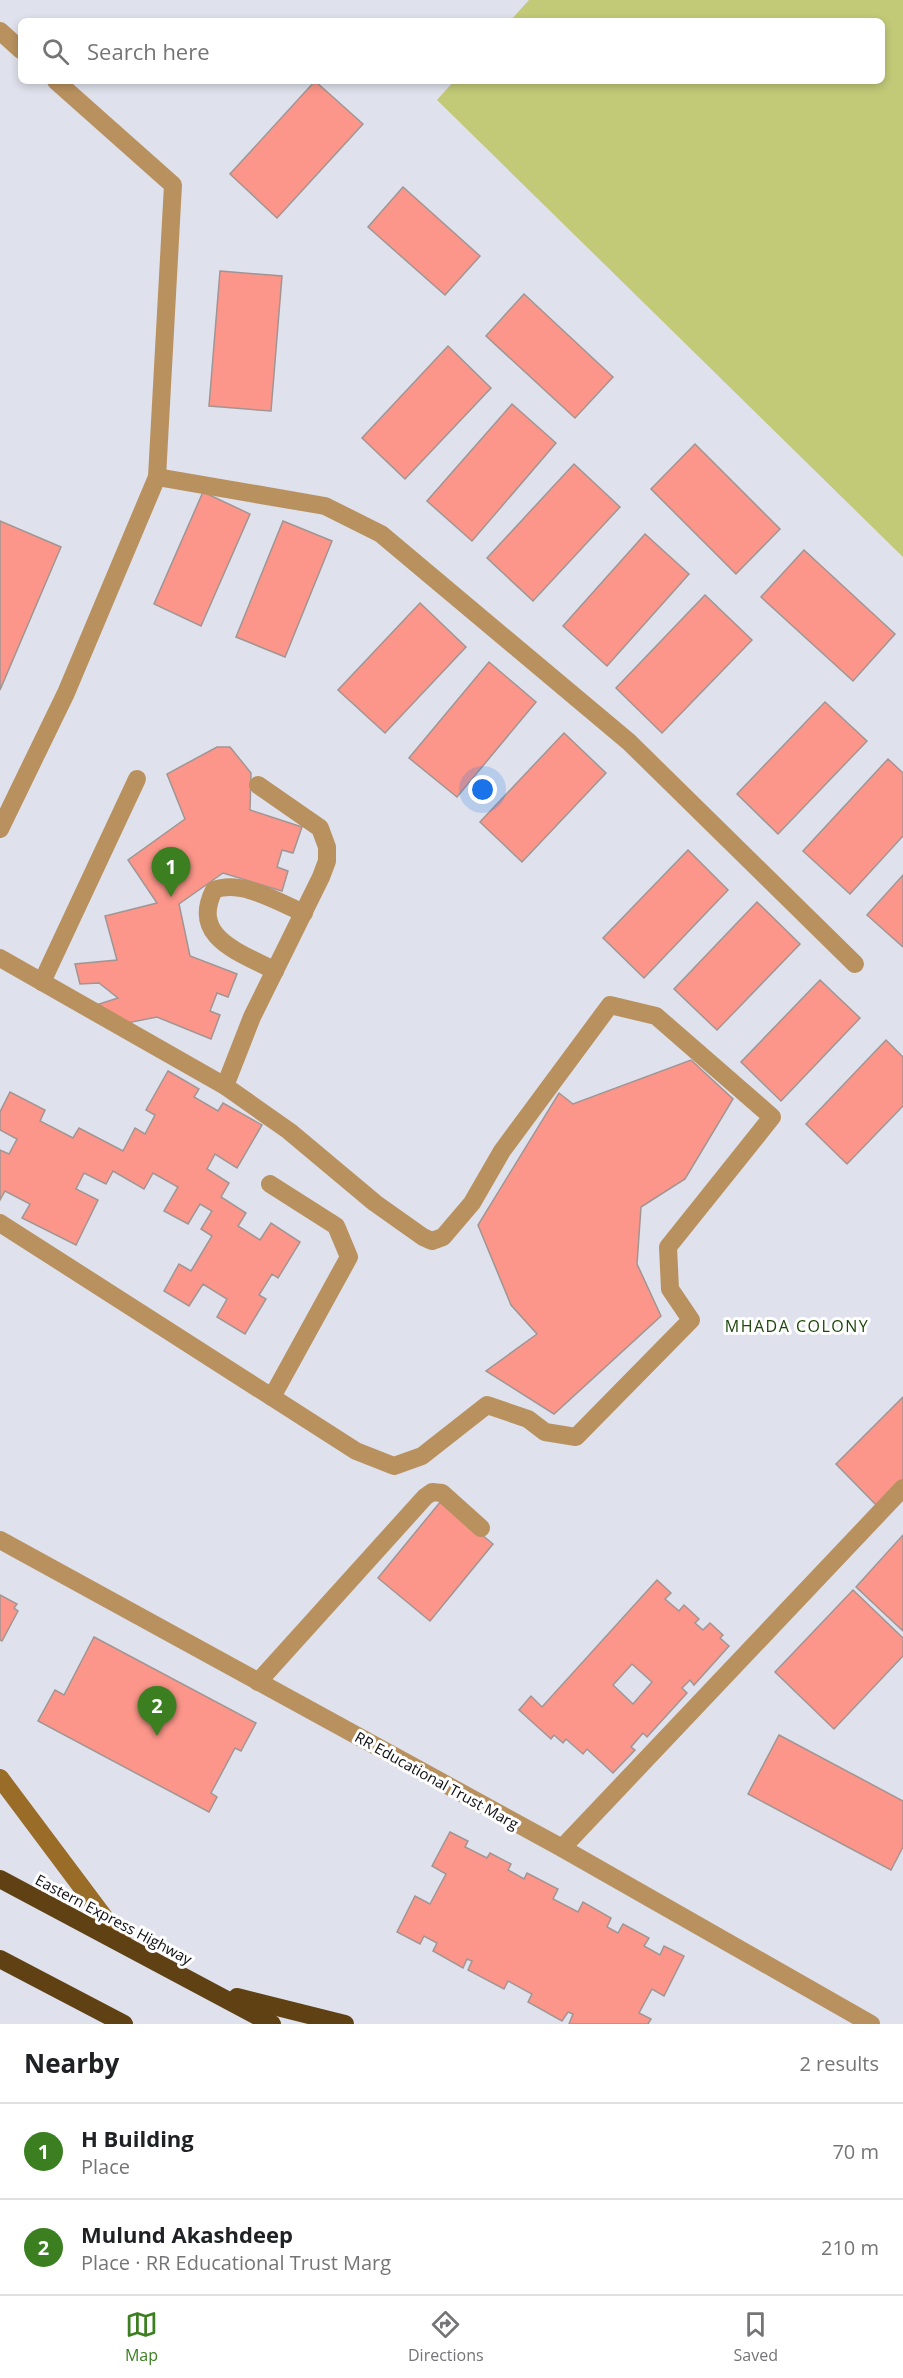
<!DOCTYPE html>
<html lang="en">
<head>
<meta charset="utf-8">
<style>
  :root { --surface:#fff; --page:#f2f2f2; --text:#202124; --muted:#757577; --line:#e0e0e0; --accent:#3b7f21 }
  body { margin:0; font-family:"Open Sans",sans-serif; background:var(--page); color:var(--text) }
  .you { position:absolute; left:483px; top:790px; width:21px; height:21px; margin:-15px; border:4px solid #fff; border-radius:50%; background:#1a73e8; box-shadow:0 0 0 9px #1a73e833 }
  .badge { display:grid; place-items:center; width:39px; height:39px; border-radius:50%; background:var(--accent); color:#fff; font-size:20px; font-weight:700 }
  .pin { position:absolute; translate:-50% -50px; filter:drop-shadow(0 2px 3px #0008) }
  .pin::after { content:''; position:absolute; top:32px; width:21px; height:18px; background:inherit; clip-path:polygon(0 0,100% 0,50% 100%) }
  .list { margin:0; padding:0; list-style:none }
  h2 { display:flex; justify-content:space-between; align-items:center; height:78px; margin:0; padding:0 24px; font-size:26px }
  h2 small { font-size:20px; font-weight:400; color:var(--muted) }
  .list li { display:grid; grid-template-columns:39px 1fr auto; gap:18px; align-items:center; box-sizing:border-box; height:96px; padding:0 24px; border-top:2px solid var(--line) }
  .list b { display:block; font-size:22px; white-space:nowrap }
  .list p { margin:0; font-size:20px; white-space:nowrap; color:var(--muted) }
  .list em { font-size:20px; font-style:normal; color:var(--muted) }
  .icon { flex:none; width:33px; height:33px; fill:none; stroke:currentColor; stroke-width:2; stroke-linecap:round; stroke-linejoin:round }
  .map { position:relative; flex:none; width:903px; height:2024px; overflow:hidden }
  .search { position:absolute; background:var(--surface); box-shadow:0 3px 9px #0003; left:18px; right:18px; top:18px; height:66px; display:flex; align-items:center; gap:15px; box-sizing:border-box; padding:0 21px; border-radius:9px; color:var(--muted); font-size:22px }
  .sheet { height:270px; background:var(--surface) }
  nav { display:flex; justify-content:space-around; align-items:center; box-sizing:border-box; height:84px; border-top:2px solid var(--line); background:var(--surface); font-size:16px; color:var(--muted) }
  nav a { display:grid; justify-items:center; gap:3px }
  nav .on { color:var(--accent) }
  .map>svg:first-child { display:block }
  .green { fill:#c2c977 }
  .building { fill:#fc968a; stroke:#a19593; stroke-width:1.5; fill-rule:evenodd }
  .lines { fill:none; stroke-linecap:round; stroke-linejoin:round }
  .street { stroke:#b8915e; stroke-width:18 }
  .secondary { stroke:#996c28; stroke-width:18 }
  .highway { stroke:#604113; stroke-width:18 }
  .labels { text-anchor:middle; dominant-baseline:central; stroke-width:6; stroke-linejoin:round; paint-order:stroke }
  .street-label { font-size:15px; fill:#0e0f12; stroke:#fff }
  .neighbourhood-label { font-size:16px; letter-spacing:1.5px; fill:#1c470a; stroke:#fff }
</style>
</head>
<body>
<div class="map">
<svg width="903" height="2024" viewBox="0 0 903 2024">
  <rect width="100%" height="100%" fill="#dfe1ec"/>
  <polygon class="green" points="529,0 903,0 903,557 437,100 454,81 882,81 882,21 510,21"/>
  <g class="building">
    <polygon points="315,81 363,124 277,218 230,174"/>
    <polygon points="403,187 480,256 445,295 368,227"/>
    <polygon points="220,271 282,276 271,411 209,406"/>
    <polygon points="524,294 613,377 575,418 486,336"/>
    <polygon points="448,346 491,388 405,479 362,438"/>
    <polygon points="512,404 556,443 472,541 427,501"/>
    <polygon points="695,444 780,529 736,574 651,489"/>
    <polygon points="574,464 620,507 533,601 487,558"/>
    <polygon points="203,492 250,514 201,626 154,604"/>
    <polygon points="0,521 61,547 0,690"/>
    <polygon points="283,521 332,541 285,657 236,637"/>
    <polygon points="645,534 689,574 607,666 563,626"/>
    <polygon points="804,550 895,634 853,681 761,597"/>
    <polygon points="705,595 752,640 662,733 616,688"/>
    <polygon points="420,603 466,647 385,733 338,690"/>
    <polygon points="489,662 536,702 457,797 409,758"/>
    <polygon points="825,702 867,741 778,834 737,794"/>
    <polygon points="564,733 606,773 522,862 480,822"/>
    <polygon points="217,747 230,747 251,773 250,810 302,827 293,853 282,850 277,867 288,871 282,891 223,873 179,904 190,956 237,974 228,997 217,993 210,1011 220,1015 211,1039 157,1017 122,1024 99,1004 118,998 99,983 80,984 75,964 117,960 105,916 157,903 128,860 185,819 167,774"/>
    <polygon points="888,759 903,773 903,836 850,894 803,851"/>
    <polygon points="688,850 728,890 644,978 603,938"/>
    <polygon points="903,875 903,947 867,915"/>
    <polygon points="757,902 800,944 717,1030 674,989"/>
    <polygon points="820,980 860,1018 781,1101 741,1062"/>
    <polygon points="886,1040 903,1057 903,1106 847,1164 806,1124"/>
    <polygon points="691,1060 733,1099 685,1179 641,1207 637,1264 661,1316 554,1414 486,1371 537,1334 511,1305 478,1225 559,1093 573,1104"/>
    <polygon points="168,1071 199,1089 194,1097 218,1111 223,1103 262,1125 237,1168 215,1154 207,1169 229,1183 221,1197 246,1213 238,1226 260,1240 271,1223 300,1242 278,1278 272,1274 259,1295 266,1299 245,1334 217,1317 227,1299 203,1284 189,1306 164,1291 179,1264 191,1271 212,1236 201,1229 212,1211 200,1204 188,1224 164,1211 178,1187 153,1173 144,1189 113,1171 106,1184 84,1173 76,1189 98,1200 76,1245 22,1218 30,1204 5,1191 0,1200 0,1150 9,1154 17,1139 0,1130 0,1112 10,1092 45,1110 40,1121 73,1138 79,1128 123,1151 135,1128 145,1134 155,1115 146,1110"/>
    <polygon points="903,1397 903,1482 878,1507 836,1464"/>
    <polygon points="441,1501 493,1544 430,1621 378,1578"/>
    <polygon points="903,1535 903,1631 856,1587"/>
    <path d="M657,1580L671,1593L665,1599L679,1611L684,1605L699,1619L695,1623L703,1630L710,1623L723,1635L720,1638L729,1646L694,1685L690,1680L682,1688L687,1693L647,1737L643,1733L631,1747L635,1750L613,1773L587,1749L583,1754L566,1739L563,1743L554,1735L551,1739L519,1710L531,1696L542,1707ZM632,1664L652,1682L633,1704L613,1685Z"/>
    <polygon points="853,1590 903,1638 903,1656 834,1729 775,1672"/>
    <polygon points="0,1595 17,1604 14,1608 18,1611 2,1641 0,1640"/>
    <polygon points="94,1637 256,1723 241,1751 235,1748 211,1793 217,1797 209,1812 38,1721 55,1690 64,1695"/>
    <polygon points="779,1735 903,1801 903,1847 891,1870 748,1794"/>
    <polygon points="450,1832 468,1841 465,1847 487,1858 490,1853 511,1864 508,1870 524,1879 527,1873 558,1889 553,1899 578,1912 583,1902 611,1918 607,1927 618,1933 623,1924 649,1938 644,1946 660,1955 664,1946 684,1956 664,1996 652,1989 639,2013 651,2019 648,2024 569,2024 573,2014 568,2012 562,2021 528,2002 532,1994 508,1981 504,1989 468,1970 472,1961 467,1959 463,1968 433,1951 437,1943 424,1936 420,1944 397,1932 415,1896 430,1904 446,1874 432,1866"/>
  </g>
  <g class="lines">
    <g class="street">
      <polyline points="0,31 21,50"/>
      <polyline points="157,477 325,506 381,534 629,742 855,964"/>
      <polyline points="0,829 66,693 157,477 173,185 56,81"/>
      <polyline points="0,958 225,1086 289,1131 375,1203 423,1237 432,1241 443,1237 472,1203 502,1151 610,1005 656,1016 772,1117 668,1247 670,1289 691,1320 576,1437 545,1432 528,1419 487,1405 422,1456 394,1466 356,1451 0,1223"/>
      <path d="M275,971C240,952 190,938 214,890C241,879 278,902 304,913"/>
      <polyline points="42,982 137,779"/>
      <polyline points="225,1086 252,1017 321,877 327,861 327,847 320,828 258,785"/>
      <polyline points="270,1184 336,1226 349,1257 272,1397"/>
      <polyline points="0,1540 562,1848 871,2024"/>
      <polyline points="258,1682 425,1497 432,1492 442,1493 481,1528"/>
      <polyline points="562,1848 903,1488"/>
    </g>
    <polyline class="secondary" points="0,1778 125,1945"/>
    <g class="highway">
      <polyline points="0,1879 272,2024"/>
      <polyline points="0,1959 124,2024"/>
      <polyline points="237,1997 345,2024"/>
    </g>
  </g>
  <g class="labels">
    <g class="street-label">
      <text transform="translate(437 1780) rotate(29)">RR Educational Trust Marg</text>
      <text transform="translate(114 1919) rotate(28)">Eastern Express Highway</text>
    </g>
    <g class="neighbourhood-label">
      <text x="797" y="1326">MHADA COLONY</text>
    </g>
  </g>
</svg>
<div class="you"></div>
<div class="pin badge" style="left:171px;top:897px">1</div>
<div class="pin badge" style="left:157px;top:1736px">2</div>
<div class="search"><svg class="icon" aria-label="search" viewBox="0 0 24 24"><circle cx="10" cy="10" r="6"/><path d="M15 15l6 6"/></svg>Search here</div>
</div>
<section class="sheet">
<h2>Nearby<small>2 results</small></h2>
<ul class="list">
<li><span class="badge">1</span><div><b>H Building</b><p>Place</p></div><em>70 m</em></li>
<li><span class="badge">2</span><div><b>Mulund Akashdeep</b><p>Place · RR Educational Trust Marg</p></div><em>210 m</em></li>
</ul>
</section>
<nav>
<a class="on"><svg class="icon" aria-label="map" viewBox="0 0 24 24"><path d="M3 6l6-2 6 2 6-2v14l-6 2-6-2-6 2zM9 4v14M15 6v14"/></svg>Map</a>
<a><svg class="icon" aria-label="directions" viewBox="0 0 24 24"><path d="M12 3l9 9-9 9-9-9zM9 14v-3h6M13 9l2 2-2 2"/></svg>Directions</a>
<a><svg class="icon" aria-label="saved" viewBox="0 0 24 24"><path d="M7 4h10v16l-5-4-5 4z"/></svg>Saved</a>
</nav>
</body>
</html>
